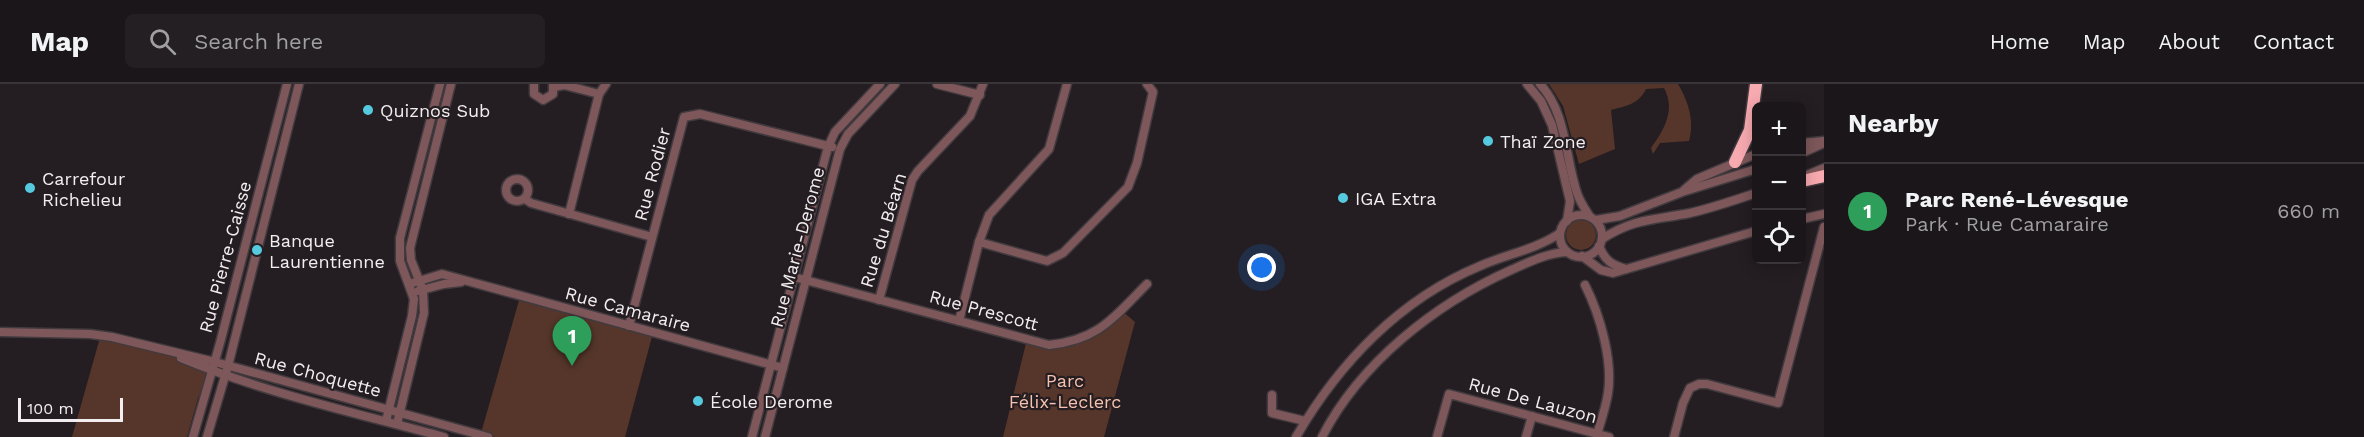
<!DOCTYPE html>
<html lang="en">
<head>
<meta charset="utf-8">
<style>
  :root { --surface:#1b1619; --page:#241f22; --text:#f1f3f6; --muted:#a09fa2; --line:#393538; --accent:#0f766e }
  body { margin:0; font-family:"Work Sans",sans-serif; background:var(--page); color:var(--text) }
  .controls { position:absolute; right:18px; top:18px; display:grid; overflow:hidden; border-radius:9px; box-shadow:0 3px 15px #0003 }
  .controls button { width:54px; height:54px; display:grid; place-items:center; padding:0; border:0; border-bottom:2px solid var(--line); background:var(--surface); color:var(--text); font:30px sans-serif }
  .scale { position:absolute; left:18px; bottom:15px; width:105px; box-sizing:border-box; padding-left:6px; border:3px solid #f2edef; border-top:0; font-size:16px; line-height:21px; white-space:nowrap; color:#f2edef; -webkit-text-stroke:4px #241d21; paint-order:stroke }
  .you { position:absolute; left:1262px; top:184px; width:21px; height:21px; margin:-15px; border:4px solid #fff; border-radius:50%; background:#1a73e8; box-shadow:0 0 0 9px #1a73e833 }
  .badge { display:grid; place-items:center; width:39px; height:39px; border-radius:50%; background:var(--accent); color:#fff; font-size:20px; font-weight:700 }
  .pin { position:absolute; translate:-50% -50px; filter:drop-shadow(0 2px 3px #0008) }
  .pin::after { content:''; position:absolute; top:32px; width:21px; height:18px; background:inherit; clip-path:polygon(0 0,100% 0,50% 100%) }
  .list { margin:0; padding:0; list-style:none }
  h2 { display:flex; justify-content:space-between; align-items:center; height:78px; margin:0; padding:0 24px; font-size:26px }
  h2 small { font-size:20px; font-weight:400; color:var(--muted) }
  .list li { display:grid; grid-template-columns:39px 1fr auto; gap:18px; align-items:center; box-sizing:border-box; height:96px; padding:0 24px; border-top:2px solid var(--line) }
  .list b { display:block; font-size:22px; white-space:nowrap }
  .list p { margin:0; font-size:20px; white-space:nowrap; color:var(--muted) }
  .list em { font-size:20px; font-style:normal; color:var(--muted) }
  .icon { flex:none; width:33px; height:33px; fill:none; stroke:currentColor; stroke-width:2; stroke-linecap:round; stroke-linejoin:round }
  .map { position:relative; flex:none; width:1824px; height:353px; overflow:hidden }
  header { display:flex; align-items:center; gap:36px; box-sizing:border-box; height:84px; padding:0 30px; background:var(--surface); border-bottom:2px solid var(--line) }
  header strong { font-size:28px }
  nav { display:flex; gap:33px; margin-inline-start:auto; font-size:21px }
  .search { width:420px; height:54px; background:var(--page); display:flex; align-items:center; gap:15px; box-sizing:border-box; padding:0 21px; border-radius:9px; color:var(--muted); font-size:22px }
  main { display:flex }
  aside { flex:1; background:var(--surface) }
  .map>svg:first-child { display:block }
  .green { fill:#56362a }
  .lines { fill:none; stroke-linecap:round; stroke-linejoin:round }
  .minor-casing { stroke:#413a3e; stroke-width:11 }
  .highway-casing { stroke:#413a3e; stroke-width:15 }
  .minor { stroke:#7d575a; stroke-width:8 }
  .highway { stroke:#f7aab0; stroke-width:12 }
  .poi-dot { fill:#55cadf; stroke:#241d21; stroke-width:2 }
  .labels { text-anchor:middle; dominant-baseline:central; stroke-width:4.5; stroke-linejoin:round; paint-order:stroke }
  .poi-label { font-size:18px; fill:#f2edef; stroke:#241d21; text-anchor:start }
  .street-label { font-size:18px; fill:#f2edef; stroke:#241d21 }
  .park-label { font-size:18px; fill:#f6c2ae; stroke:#241d21 }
</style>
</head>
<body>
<header>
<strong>Map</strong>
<div class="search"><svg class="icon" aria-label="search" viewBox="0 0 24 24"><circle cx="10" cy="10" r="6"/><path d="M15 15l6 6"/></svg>Search here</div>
<nav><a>Home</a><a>Map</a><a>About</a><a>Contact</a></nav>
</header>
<main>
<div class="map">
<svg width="1824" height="353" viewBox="0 0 1824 353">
  <rect width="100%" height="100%" fill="#241d21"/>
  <g class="green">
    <path d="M1549,0H1678C1688,17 1695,37 1689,57L1660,59L1653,70L1651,64C1664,46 1676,26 1664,4L1646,5C1639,20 1626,22 1611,26L1615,65L1579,80L1563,22Z"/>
    <circle cx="1581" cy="151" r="15"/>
    <polygon points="520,213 653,249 625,353 495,353 481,349"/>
    <polygon points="1121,226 1135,238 1104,353 1003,353 1027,255 1072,258"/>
    <polygon points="101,250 169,268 211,287 198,314 187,353 72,353"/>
  </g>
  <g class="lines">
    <g class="minor-casing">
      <g id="minor">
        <polyline points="534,0 534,10 543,16 553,10 553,0"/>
        <polyline points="937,0 980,11"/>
        <polyline points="1527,0 1541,17 1552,41 1570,117 1567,137"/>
        <path d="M1540,0C1567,29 1565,74 1577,109C1580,118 1585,125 1590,133"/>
        <polyline points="554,3 564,1 599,10"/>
        <polyline points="1802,59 1824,57"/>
        <polyline points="1802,69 1824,59"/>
        <polyline points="1805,92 1824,84"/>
        <circle cx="517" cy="106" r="11"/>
        <polyline points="1684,106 1697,95 1756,70"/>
        <polyline points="525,115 531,119 652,153"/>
        <polyline points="569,130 599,10 606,0"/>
        <circle cx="1581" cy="152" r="21"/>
        <polyline points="1802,135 1824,130"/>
        <polyline points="1596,136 1620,132 1682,108 1756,85"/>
        <path d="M1602,155C1634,134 1655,136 1690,129C1712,124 1735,116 1756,109"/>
        <polyline points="979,158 1047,177 1063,169 1128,103 1137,79 1153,8 1147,0"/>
        <path d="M1599,162C1605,177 1612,181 1626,185"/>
        <polyline points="1582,172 1601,186 1613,189 1756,147"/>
        <path d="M794,193L1049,261C1099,256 1114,233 1147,200"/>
        <polyline points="409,200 442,190 783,284"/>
        <path d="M1585,201C1600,231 1613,276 1608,309C1606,323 1601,337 1597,350"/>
        <polyline points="418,207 444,200 461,198"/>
        <polyline points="879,216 912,96 918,87 970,32 983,0"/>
        <polyline points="959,237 979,158 989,131 1049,65 1067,0"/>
        <polyline points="629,242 684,33 700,30 832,63"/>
        <polyline points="0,248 90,250 112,253 215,278 488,353"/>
        <path d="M181,274C265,309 356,329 444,353"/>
        <polyline points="1272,311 1272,329 1305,337"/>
        <polyline points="386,337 412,232 414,215 400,177 400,154 440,0"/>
        <polyline points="397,340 424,229 423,206 411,176 410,164 451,0"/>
        <polyline points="193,353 220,259 287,0"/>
        <polyline points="207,353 228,282 299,0"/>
        <polyline points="752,353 828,63 835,48 880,0"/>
        <polyline points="765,353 840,65 848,50 895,0"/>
        <path d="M1296,353C1339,279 1400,215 1480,182C1507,170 1535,166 1560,149"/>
        <path d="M1322,353C1360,279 1435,220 1511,186C1529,178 1547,169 1567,168"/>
        <polyline points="1437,353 1449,310 1609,353"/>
        <polyline points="1526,353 1532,332"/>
        <polyline points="1674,353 1683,319 1690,304 1699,300 1707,300 1778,319 1824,143"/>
      </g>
    </g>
    <g class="highway-casing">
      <g id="highway">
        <polyline points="1735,78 1750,46 1756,0"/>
        <polyline points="1802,97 1824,92"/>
      </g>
    </g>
    <use href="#minor" class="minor"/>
    <use href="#highway" class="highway"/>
  </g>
  <g class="poi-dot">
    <circle cx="368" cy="26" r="6"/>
    <circle cx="1488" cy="57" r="6"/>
    <circle cx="30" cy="104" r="6"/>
    <circle cx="1343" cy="114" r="6"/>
    <circle cx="257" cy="166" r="6"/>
    <circle cx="698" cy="317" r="6"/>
  </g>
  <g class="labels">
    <g class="poi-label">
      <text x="380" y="26">Quiznos Sub</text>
      <text x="1500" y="57">Thaï Zone</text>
      <text x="42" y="94">Carrefour<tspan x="42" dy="21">Richelieu</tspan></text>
      <text x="1355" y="114">IGA Extra</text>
      <text x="269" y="156">Banque<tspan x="269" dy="21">Laurentienne</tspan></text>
      <text x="710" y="317">École Derome</text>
    </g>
    <g class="street-label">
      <text transform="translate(652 90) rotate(-75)">Rue Rodier</text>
      <text transform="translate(883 146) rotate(-73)">Rue du Béarn</text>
      <text transform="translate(797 163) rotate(-75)">Rue Marie-Derome</text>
      <text transform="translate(225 173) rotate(-75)">Rue Pierre-Caisse</text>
      <text transform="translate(628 225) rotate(15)">Rue Camaraire</text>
      <text transform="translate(984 226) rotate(15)">Rue Prescott</text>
      <text transform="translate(318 290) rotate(15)">Rue Choquette</text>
      <text transform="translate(1533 316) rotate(15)">Rue De Lauzon</text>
    </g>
    <g class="park-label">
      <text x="1065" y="296">Parc<tspan x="1065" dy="21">Félix-Leclerc</tspan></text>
    </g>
  </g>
</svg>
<div class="controls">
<button>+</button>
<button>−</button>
<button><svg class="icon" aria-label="locate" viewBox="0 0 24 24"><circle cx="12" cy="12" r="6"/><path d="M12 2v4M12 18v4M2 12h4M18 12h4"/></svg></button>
</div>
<div class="scale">100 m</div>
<div class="you"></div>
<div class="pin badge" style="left:572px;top:282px;background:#2e9e5b">1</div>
</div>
<aside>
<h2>Nearby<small></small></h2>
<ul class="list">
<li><span class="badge" style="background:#2e9e5b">1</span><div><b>Parc René-Lévesque</b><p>Park · Rue Camaraire</p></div><em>660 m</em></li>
</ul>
</aside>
</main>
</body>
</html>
